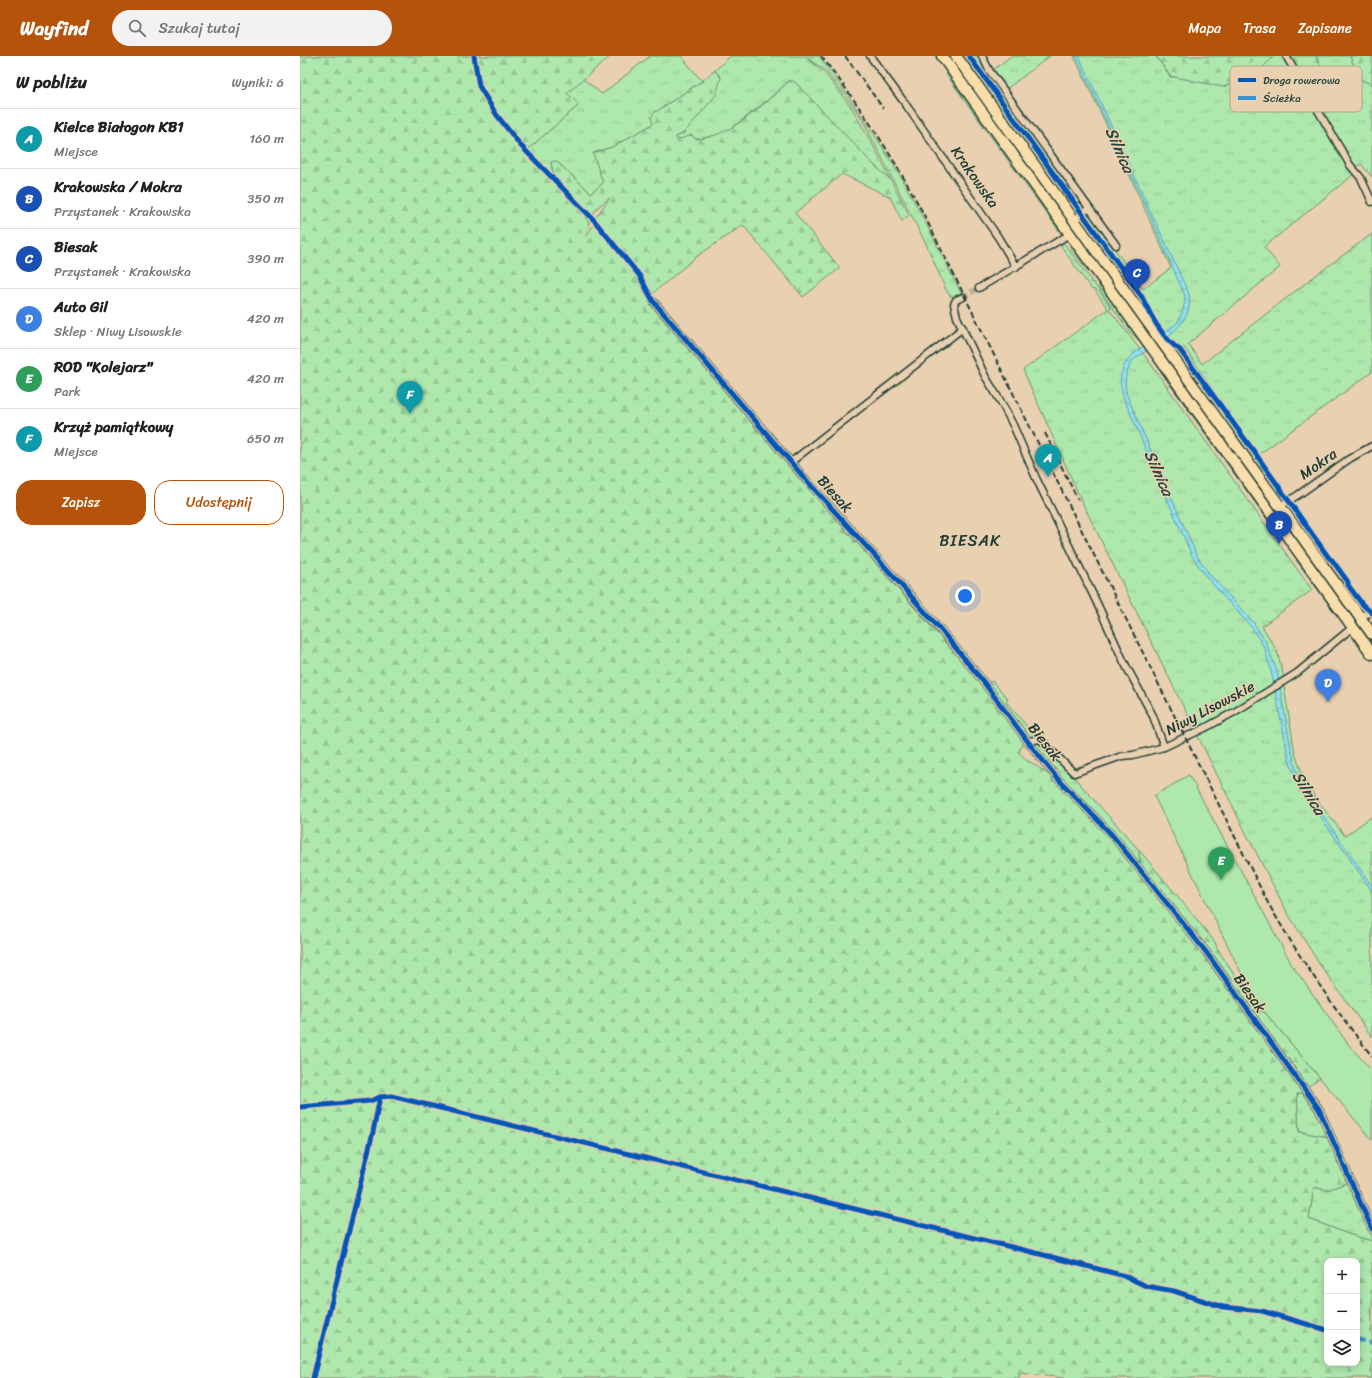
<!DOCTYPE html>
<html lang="pl">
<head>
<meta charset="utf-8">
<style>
  :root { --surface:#fff; --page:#f2f2f2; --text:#202124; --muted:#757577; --line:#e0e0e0; --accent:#b45309 }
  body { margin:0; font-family:Sriracha,sans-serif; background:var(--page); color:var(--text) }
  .controls { position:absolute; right:12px; bottom:12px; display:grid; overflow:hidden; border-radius:8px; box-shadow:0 2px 10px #0003 }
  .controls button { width:36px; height:36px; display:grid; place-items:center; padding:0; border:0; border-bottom:1px solid var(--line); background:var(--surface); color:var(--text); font:20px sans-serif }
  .you { position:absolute; left:665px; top:540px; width:14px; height:14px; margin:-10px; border:3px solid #fff; border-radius:50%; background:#1a73e8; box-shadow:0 0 0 6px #1a73e833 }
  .badge { display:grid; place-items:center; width:26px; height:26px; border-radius:50%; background:var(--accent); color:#fff; font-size:13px; font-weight:700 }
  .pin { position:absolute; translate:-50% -33px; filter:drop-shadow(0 1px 2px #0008) }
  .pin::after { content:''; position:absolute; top:21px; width:14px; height:12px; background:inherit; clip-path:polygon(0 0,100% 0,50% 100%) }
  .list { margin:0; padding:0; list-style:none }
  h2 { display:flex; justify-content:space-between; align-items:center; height:52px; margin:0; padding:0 16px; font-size:17px }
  h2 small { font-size:13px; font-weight:400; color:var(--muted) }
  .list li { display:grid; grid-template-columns:26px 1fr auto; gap:12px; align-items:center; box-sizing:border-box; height:60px; padding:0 16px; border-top:1px solid var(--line) }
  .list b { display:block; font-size:15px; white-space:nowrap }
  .list p { margin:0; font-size:13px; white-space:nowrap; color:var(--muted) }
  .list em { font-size:13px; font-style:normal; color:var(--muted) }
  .actions { display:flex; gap:8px; padding:12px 16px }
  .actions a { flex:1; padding:9px 0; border:1px solid var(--accent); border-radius:16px; text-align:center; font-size:14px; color:var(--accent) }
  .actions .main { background:var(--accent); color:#fff }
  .icon { flex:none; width:22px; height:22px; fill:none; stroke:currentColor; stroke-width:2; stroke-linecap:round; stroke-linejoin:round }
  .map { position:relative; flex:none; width:1072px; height:1322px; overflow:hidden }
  header { display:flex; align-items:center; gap:24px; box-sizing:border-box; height:56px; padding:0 20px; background:var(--accent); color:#fff }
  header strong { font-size:19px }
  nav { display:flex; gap:22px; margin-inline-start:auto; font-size:14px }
  .search { width:280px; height:36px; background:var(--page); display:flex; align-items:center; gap:10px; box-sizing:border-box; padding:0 14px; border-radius:22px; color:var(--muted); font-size:15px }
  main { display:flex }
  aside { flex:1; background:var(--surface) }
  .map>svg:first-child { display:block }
  .grass { fill:url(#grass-tufts); stroke:#669270 }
  .forest { fill:url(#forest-firs); stroke:#669270; fill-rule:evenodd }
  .garden { fill:#aee8ad; stroke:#669270 }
  .water { fill:url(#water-waves); stroke:#639ea5 }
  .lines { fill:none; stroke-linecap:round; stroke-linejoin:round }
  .street-tunnel { stroke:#c1b398; stroke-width:6; stroke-dasharray:6 3; stroke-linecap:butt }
  .street-casing { stroke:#1f3d34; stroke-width:9 }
  .primary-casing { stroke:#1f3d34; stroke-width:13 }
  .street { stroke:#e9d0b1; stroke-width:6 }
  .primary { stroke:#f9deab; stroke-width:10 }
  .rail { stroke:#1f3d34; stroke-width:2; stroke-dasharray:6 3; stroke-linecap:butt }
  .quiet { stroke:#3993ce; stroke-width:4; stroke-dasharray:8 4; stroke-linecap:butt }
  .cycleway-casing { stroke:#e9d0b1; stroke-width:8 }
  .cycleway { stroke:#0057b8; stroke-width:5 }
  .labels { text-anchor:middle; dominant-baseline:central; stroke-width:3; stroke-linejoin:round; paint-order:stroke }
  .street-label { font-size:15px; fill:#1f3d34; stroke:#e9d0b1 }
  .water-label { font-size:16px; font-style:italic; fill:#25453d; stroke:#e9d0b1 }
  .neighbourhood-label { font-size:16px; letter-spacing:1px; fill:#1f3d34; stroke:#e9d0b1 }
  .key { fill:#e9d0b1; stroke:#aca48c; stroke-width:1 }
  .key-label { font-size:11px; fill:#1f3d34 }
</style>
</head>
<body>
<header>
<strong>Wayfind</strong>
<div class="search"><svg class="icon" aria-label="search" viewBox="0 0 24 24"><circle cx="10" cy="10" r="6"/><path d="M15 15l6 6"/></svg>Szukaj tutaj</div>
<nav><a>Mapa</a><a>Trasa</a><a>Zapisane</a></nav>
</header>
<main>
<aside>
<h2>W pobliżu<small>Wyniki: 6</small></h2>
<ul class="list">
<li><span class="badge" style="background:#0f9aa8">A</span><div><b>Kielce Białogon KB1</b><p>Miejsce</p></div><em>160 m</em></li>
<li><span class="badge" style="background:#1a4fb4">B</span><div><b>Krakowska / Mokra</b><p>Przystanek · Krakowska</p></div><em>350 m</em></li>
<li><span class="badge" style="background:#1a4fb4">C</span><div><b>Biesak</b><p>Przystanek · Krakowska</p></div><em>390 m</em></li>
<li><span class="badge" style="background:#3f7fe0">D</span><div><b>Auto Gil</b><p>Sklep · Niwy Lisowskie</p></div><em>420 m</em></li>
<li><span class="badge" style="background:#2e9e5b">E</span><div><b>ROD &quot;Kolejarz&quot;</b><p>Park</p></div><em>420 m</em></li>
<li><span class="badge" style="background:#0f9aa8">F</span><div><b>Krzyż pamiątkowy</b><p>Miejsce</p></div><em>650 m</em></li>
</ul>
<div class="actions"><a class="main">Zapisz</a><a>Udostępnij</a></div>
</aside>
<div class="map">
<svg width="1072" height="1322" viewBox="0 0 1072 1322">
  <defs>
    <pattern id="grass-tufts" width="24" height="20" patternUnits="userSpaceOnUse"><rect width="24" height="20" fill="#aee8ad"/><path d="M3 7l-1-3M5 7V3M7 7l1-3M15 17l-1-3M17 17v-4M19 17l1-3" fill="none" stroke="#95c895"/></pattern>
    <pattern id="forest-firs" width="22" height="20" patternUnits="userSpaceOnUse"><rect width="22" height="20" fill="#aee8ad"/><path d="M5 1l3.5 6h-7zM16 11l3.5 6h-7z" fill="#95c895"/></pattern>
    <pattern id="water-waves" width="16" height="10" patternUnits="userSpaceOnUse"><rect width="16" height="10" fill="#91dff0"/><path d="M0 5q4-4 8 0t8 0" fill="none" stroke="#7dc0ce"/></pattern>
  </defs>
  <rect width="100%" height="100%" fill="#e9d0b1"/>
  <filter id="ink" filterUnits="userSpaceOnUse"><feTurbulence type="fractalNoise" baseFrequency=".025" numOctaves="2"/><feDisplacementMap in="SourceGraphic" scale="8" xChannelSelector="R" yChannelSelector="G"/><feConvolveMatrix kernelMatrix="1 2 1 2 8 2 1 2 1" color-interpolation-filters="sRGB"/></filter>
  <g filter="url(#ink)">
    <g class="grass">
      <polygon points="350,0 381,0 402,25 354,57 353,68 312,91 293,97 304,127 291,137 256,105 251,107 254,121 227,94 279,49 267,37 283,23 302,38"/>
      <path d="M431,0H519C544,34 568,67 590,103C617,147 639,194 663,241L650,240L646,234L627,190L561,61L525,14L507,2H506L524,16L553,54L575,93L591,124L573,108L490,24L470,42L431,73L418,79L399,83L377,84L376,81L384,77L421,22L415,14Z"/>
      <polygon points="647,0 649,0 675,33 781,180 778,183"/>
      <polygon points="665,0 667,0 779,156 773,155 676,19"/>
      <polygon points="671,0 680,0 754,107 750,111"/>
      <polygon points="711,0 750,0 705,34 692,15"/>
      <polygon points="774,0 856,0 870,21 957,17 974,0 983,0 1054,118 964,191 980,211 888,288 902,308 1016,219 1072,178 1072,316 958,399 884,291 881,293 870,285 855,263 844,241 785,159 789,159 791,160 843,233 871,212 825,109"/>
      <polygon points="1016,0 1050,0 1059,22 1072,29 1072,121 1061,108 1055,112 1012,36 1029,47 1034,38"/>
      <polygon points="646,16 658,29 763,175 762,179 645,17"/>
      <polygon points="755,109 778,141 777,143 783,151 781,154 751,112"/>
      <polygon points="794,177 831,229 830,230 822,223 790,179"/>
      <polygon points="784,184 852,278 848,280 781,186"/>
      <polygon points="763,186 791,224 790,225 791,227 793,226 811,252 809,253 845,300 1012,534 962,570 977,595 983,618 984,631 995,697 1003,720 1014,740 1045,780 1071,761 1072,763 1072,981 1018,906 987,856 945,775 782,446 723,314 808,253 794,233 792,234 761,190"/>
      <polygon points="774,191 789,216 788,216 771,193"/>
      <polygon points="798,231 800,231 808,239 841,284 840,285 830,276"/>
      <polygon points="861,291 1049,554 1046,556 857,293"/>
      <polygon points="881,299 986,444 981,444 884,311 885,307 880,300"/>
      <polygon points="860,315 864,315 962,450 972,470"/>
      <polygon points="989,448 1003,469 1001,470 999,470 987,454"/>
      <polygon points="996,504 1006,513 1041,561 1037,560"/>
      <polygon points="1050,557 1052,557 1072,584 1072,592 1049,558"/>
      <polygon points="692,625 708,643 706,646 736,681 731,681 728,680 688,628"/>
      <polygon points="736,686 740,686 771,717 779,727 839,794 840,808 805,766 757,717 735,690"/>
      <polygon points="1005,1036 1017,1054 1029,1081 999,1076 997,1038"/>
      <polygon points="1049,1126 1072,1180 1072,1185 1048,1178 1009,1163 1014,1131 1027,1134"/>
    </g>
    <g class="forest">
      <path d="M0,0H311L267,37L279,49L227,94L289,166L286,181L294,168L335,220L351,248L443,357L681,627L724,684L719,696L726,704L732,707L755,723L802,770L909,896L840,808L839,794L875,837L915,886L917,892L946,937L949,936L953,940L958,948L1020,1022L1006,1032L1007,1036L997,1038L999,1076L1029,1081L1049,1126L1027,1134L1014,1131L1009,1163L1048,1178L1072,1185V1322H765L720,1317L719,1322H0ZM1027,1205H1057V1307H1027Z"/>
      <polygon points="856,0 974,0 957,17 923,31 870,20"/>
      <polygon points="990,0 1016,0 1034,38 1029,47 1012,36"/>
      <polygon points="1050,0 1072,0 1072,29 1059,22"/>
      <path d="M415,14L421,22L416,39L384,77L376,81L377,84L392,79L395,83C431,82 465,47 490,24L495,26L573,108L591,124L609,159L602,165L590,141L542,118L495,157L540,212L503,241L443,169L396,201L353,237L342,218L300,167L296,161L310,142L299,150L292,159L254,121L251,106L256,105L291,137L303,127L293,97L312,91L353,68L351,61L354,57L402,25Z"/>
    </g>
    <polygon class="garden" points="889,719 992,909 1048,988 1072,1015 1072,1084 958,948 950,935 854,740"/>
    <path class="water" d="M776,0H779L889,238C895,272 854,288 833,304C825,316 823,329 828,342L897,500L911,520L953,566L965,584L977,615L990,687L997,718L1009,739L1072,830V835L1006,740L996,723L989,704L971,615L964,591L952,572L907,522L892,500L824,343C811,307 836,295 862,278C867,274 873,271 877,267C882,260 885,248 885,240L849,157Z"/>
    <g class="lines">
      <polyline class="street-tunnel" points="663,241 679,232"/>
      <g class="street-casing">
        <g id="street">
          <polyline points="570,0 604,46 698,181 716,211"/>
          <polyline points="682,0 689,14 710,43 816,189"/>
          <polyline points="986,0 1050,109 1061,122 1072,146"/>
          <polyline points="774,164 789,152"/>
          <polyline points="679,232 770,178"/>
          <polyline points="663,241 656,244 654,248 657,261 677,303 685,320 701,346 713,369 736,422 796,545 824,606 853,660 864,691"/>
          <polyline points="353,245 507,425 586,512 640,573 682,624 732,691 758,723 813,780 906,896 1019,1053 1072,1173"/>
          <polyline points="491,406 663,272"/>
          <polyline points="980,450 998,439 1049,403 1072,390"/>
          <polyline points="1058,558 1065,559 1072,556"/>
          <polyline points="728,685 740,683 774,717 822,700 833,699 864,691 905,672 936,655 997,617 1053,571"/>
        </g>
      </g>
      <g class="primary-casing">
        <g id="primary">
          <polyline points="642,0 1072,598"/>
          <polyline points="656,0 1072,578"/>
        </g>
      </g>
      <use href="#street" class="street"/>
      <use href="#primary" class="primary"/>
      <g class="rail">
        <path d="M521,0C560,49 594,102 623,157L968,847C999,901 1033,951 1072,1000"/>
        <polyline points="545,0 583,52"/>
        <polyline points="745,377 778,444"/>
      </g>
      <polyline class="quiet" points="1057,1283 1072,1287"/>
      <g class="cycleway-casing">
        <g id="cycleway">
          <polyline points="174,0 179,30 196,58 221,90 293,163 339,219 353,245 507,425 586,512 640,573 682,624 732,691 758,723 813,780 906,896 1019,1053 1072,1173"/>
          <path d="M669,0L842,241C851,260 862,282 880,294L955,397L1029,502L1032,504L1048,526V529L1062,548L1072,557"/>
          <polyline points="0,1051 70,1045 80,1041 91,1040 740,1198 825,1220 846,1230 874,1235 923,1251 962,1255 1027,1274"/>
          <polyline points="13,1322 73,1076 80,1041"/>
        </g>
      </g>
      <use href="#cycleway" class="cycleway"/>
    </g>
  </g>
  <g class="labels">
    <g class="street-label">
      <text transform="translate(675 121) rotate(55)">Krakowska</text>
      <text transform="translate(1018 408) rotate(-35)">Mokra</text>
      <text transform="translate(535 438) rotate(48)">Biesak</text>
      <text transform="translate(910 652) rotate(-28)">Niwy Lisowskie</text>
      <text transform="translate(745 686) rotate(52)">Biesak</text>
      <text transform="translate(950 937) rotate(55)">Biesak</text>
    </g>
    <g class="water-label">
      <text transform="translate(820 94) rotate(66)">Silnica</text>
      <text transform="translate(859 417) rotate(66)">Silnica</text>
      <text transform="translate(1009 737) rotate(59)">Silnica</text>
    </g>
    <g class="neighbourhood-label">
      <text x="670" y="484">BIESAK</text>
    </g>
  </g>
  <rect x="930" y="10" width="132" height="46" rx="6" class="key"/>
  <rect x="938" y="22" width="18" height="4" fill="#0057b8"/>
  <rect x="938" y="40" width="18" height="4" fill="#3993ce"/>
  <g class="key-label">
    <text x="963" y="28">Droga rowerowa</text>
    <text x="963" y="46">Ścieżka</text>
  </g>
</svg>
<div class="controls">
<button>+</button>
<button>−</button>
<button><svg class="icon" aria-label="layers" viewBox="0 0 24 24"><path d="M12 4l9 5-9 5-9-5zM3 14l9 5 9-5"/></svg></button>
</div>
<div class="you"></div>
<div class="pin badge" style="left:748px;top:421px;background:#0f9aa8">A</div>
<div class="pin badge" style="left:979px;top:488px;background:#1a4fb4">B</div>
<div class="pin badge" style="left:837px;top:236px;background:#1a4fb4">C</div>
<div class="pin badge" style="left:1028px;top:646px;background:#3f7fe0">D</div>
<div class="pin badge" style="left:921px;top:824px;background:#2e9e5b">E</div>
<div class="pin badge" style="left:110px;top:358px;background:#0f9aa8">F</div>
</div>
</main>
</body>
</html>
